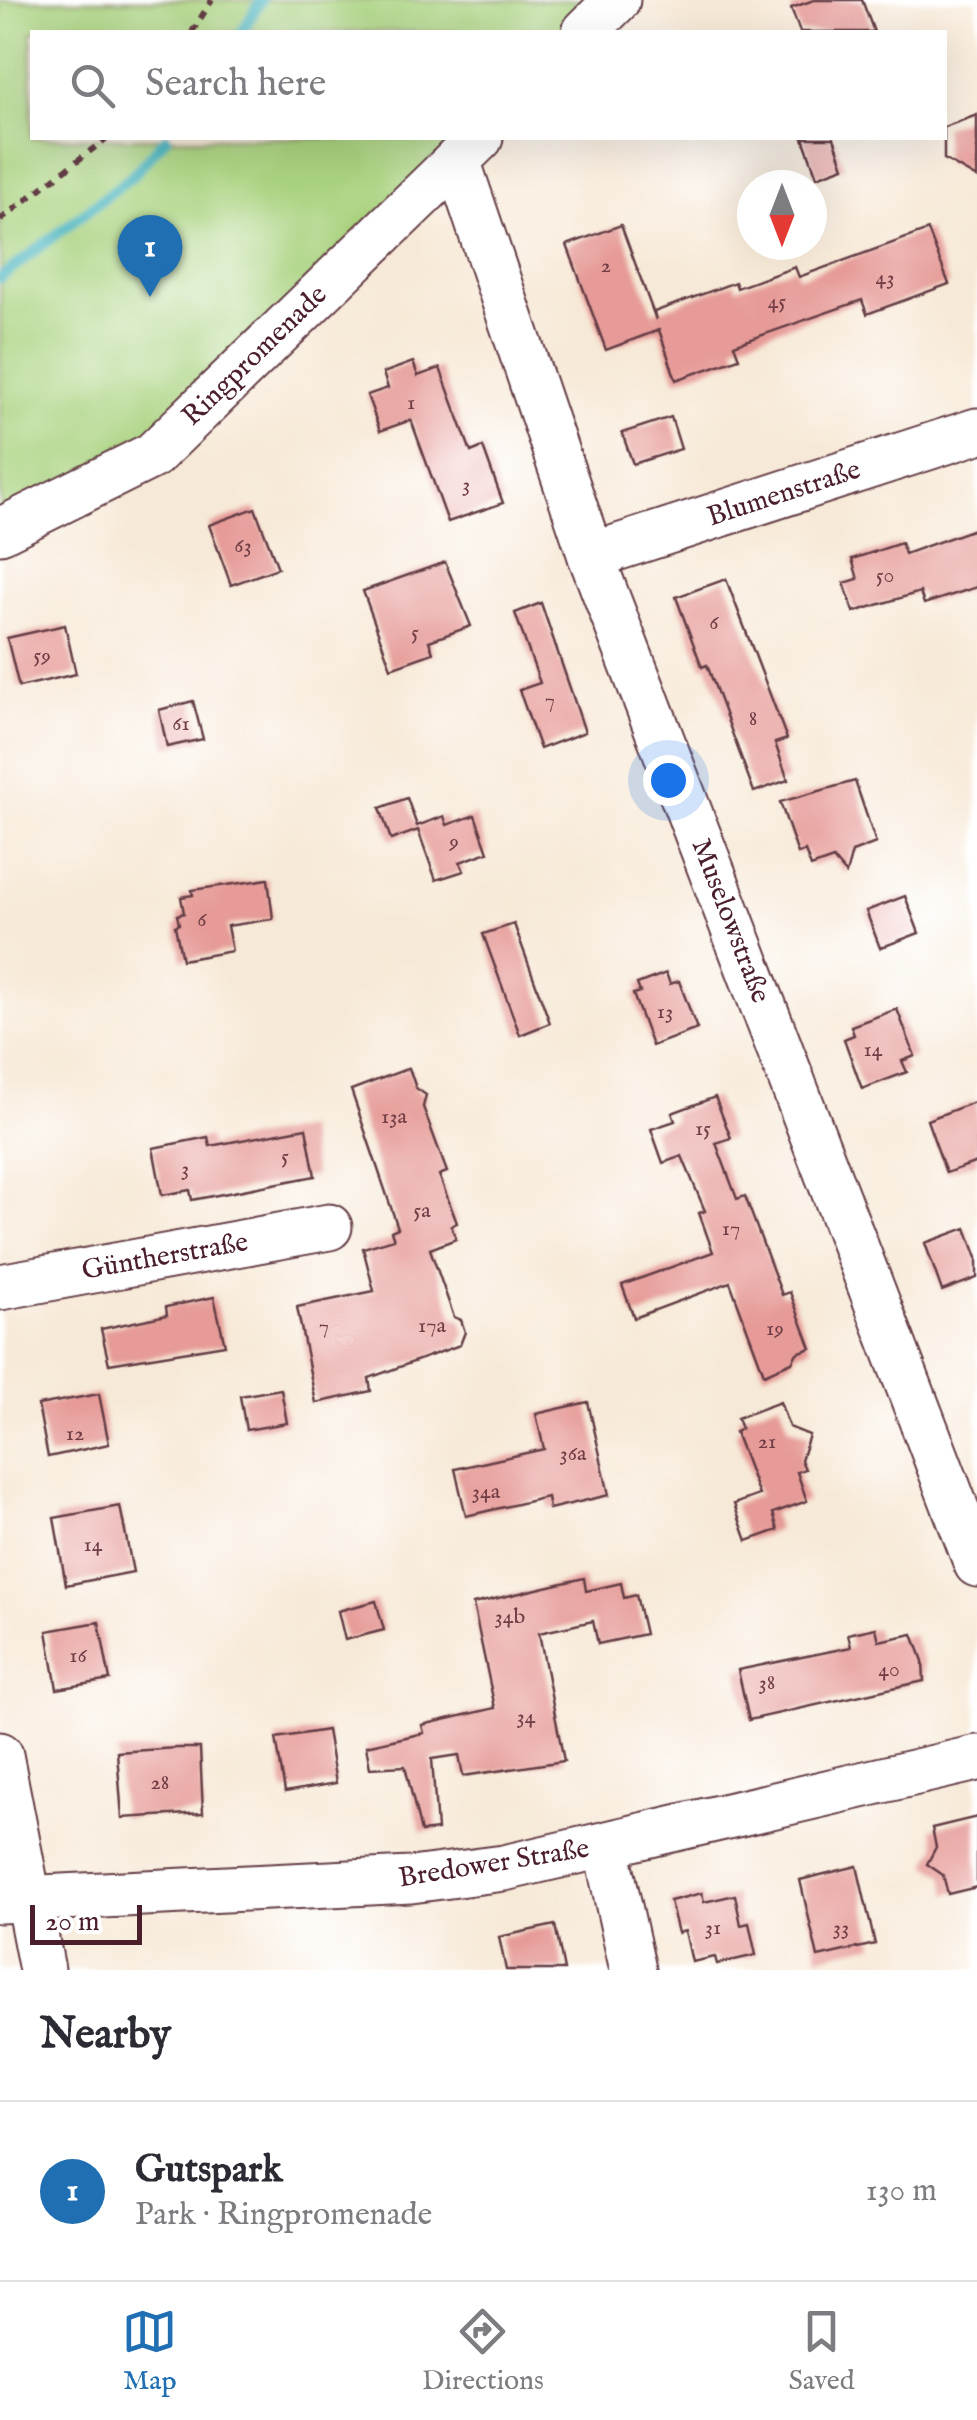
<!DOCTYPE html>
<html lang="en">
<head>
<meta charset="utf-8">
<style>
  :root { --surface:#fff; --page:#f2f2f3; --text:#2b2b33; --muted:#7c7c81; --line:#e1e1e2; --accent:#1f6fb2 }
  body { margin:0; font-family:"IM FELL English",serif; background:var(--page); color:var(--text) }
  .compass { position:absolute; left:737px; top:170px; width:90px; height:90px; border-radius:50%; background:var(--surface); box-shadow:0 10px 40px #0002; rotate:180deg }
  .scale { position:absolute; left:30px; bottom:25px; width:112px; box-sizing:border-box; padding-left:10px; border:5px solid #4a1f2b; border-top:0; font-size:28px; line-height:35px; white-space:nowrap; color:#4a1f2b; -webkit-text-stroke:8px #fff; paint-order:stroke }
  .you { position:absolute; left:668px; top:780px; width:35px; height:35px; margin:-25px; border:8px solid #fff; border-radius:50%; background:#1a73e8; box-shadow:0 0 0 15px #1a73e833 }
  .badge { display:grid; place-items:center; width:65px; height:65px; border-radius:50%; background:var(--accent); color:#fff; font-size:32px; font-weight:700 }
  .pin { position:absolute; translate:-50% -82px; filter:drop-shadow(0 2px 5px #0008) }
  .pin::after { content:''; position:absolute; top:52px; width:35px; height:30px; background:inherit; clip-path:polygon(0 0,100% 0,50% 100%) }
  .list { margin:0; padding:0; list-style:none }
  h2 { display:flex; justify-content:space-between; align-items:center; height:130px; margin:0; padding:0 40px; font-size:42px }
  h2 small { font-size:32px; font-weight:400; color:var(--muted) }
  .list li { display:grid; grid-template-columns:65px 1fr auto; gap:30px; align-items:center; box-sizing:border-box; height:180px; padding:0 40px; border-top:2px solid var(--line) }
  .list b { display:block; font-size:38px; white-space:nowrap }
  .list p { margin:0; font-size:32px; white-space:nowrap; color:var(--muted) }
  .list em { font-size:32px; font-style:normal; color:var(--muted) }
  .icon { flex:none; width:55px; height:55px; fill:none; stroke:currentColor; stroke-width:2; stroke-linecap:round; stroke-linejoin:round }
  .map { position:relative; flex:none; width:977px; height:1970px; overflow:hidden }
  .search { position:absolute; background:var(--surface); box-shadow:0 10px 40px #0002; left:30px; right:30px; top:30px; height:110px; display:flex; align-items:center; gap:25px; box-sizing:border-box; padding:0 35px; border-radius:0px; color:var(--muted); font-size:38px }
  .sheet { height:310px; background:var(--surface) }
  nav { display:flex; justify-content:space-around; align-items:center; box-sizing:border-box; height:140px; border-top:2px solid var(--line); background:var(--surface); font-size:28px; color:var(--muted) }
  nav a { display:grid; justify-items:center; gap:5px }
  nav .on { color:var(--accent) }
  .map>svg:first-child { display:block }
  .green { fill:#a9d27e; stroke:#7a7854; stroke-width:2.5 }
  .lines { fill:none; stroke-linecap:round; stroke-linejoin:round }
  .stream { stroke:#41b1bb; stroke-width:11 }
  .building { fill:#e69b98 }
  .minor-casing { stroke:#643d45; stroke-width:49 }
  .path { stroke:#643d45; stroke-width:6; stroke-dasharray:8 8; stroke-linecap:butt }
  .minor { stroke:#fff; stroke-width:45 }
  .labels { text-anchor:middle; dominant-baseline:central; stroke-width:8; stroke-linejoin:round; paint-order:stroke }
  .number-label { font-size:22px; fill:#713e46 }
  .street-label { font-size:28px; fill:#4a1f2b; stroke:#fff }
</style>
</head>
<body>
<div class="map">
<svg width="977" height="1970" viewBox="0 0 977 1970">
  <rect width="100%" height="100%" fill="#fff"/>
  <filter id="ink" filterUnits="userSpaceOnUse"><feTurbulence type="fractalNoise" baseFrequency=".01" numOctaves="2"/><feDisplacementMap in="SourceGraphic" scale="20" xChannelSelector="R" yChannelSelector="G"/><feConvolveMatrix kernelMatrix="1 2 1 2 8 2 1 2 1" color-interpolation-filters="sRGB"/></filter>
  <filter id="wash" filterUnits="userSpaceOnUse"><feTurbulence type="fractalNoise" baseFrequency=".0048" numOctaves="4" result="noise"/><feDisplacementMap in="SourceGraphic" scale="40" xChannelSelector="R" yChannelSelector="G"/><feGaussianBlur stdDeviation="2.25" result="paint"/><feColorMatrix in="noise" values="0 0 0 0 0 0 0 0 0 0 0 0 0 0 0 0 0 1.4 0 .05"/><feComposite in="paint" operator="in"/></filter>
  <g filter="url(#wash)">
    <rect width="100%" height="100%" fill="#f7e9d7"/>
    <polygon class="green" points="0,0 599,0 566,32 32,32 32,138 459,138 150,446 0,514"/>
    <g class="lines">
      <g class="stream">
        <polyline points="242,32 261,0"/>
        <polyline points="0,278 132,176 166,138"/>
      </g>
    </g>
    <g id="blocks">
      <g class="building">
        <polygon points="814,0 862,0 874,32 800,32 791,8"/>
        <polygon points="977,115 977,178 944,159 944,127"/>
        <polygon points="803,138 834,138 844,167 817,177"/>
        <polygon points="621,225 656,320 654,312 735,282 737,288 795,267 799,277 928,230 949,284 867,314 862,300 734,345 739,358 676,380 659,330 606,350 567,245"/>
        <polygon points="413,362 418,376 440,368 471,452 483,447 503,503 448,522 411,420 380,431 367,395 388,388 383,373"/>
        <polygon points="671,417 681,449 633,464 622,433"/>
        <polygon points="255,508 278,568 231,585 209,525"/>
        <polygon points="977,528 977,587 924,604 920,592 854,612 844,583 858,579 852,559 901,543 905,554"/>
        <polygon points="445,562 471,626 429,641 433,653 391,668 363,591"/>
        <polygon points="726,579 787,739 775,743 788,780 754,792 707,665 702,667 676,597"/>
        <polygon points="541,603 585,732 540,749 519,690 540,683 515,613"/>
        <polygon points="65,625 76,674 19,687 7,638"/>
        <polygon points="193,701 203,739 167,747 159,710"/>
        <polygon points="855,781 876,843 852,852 846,874 833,859 811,867 805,851 798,854 780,802"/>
        <polygon points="407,798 417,826 444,816 447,825 475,815 488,852 460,862 464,871 436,880 418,830 391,840 380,808"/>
        <polygon points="268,879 273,919 227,926 232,951 182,960 175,926 179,924 177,915 184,913 181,897 193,895 192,890"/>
        <polygon points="905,896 919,933 880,948 866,911"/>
        <polygon points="514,924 550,1023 520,1035 483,934"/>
        <polygon points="666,973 670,984 679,981 697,1029 652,1046 633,994 640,992 637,984"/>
        <polygon points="897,1009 915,1056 902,1061 907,1072 862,1089 844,1039 854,1035 851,1026"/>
        <polygon points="409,1068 416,1088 426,1095 423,1107 447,1172 439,1175 457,1223 451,1226 456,1239 430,1249 454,1317 461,1320 465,1332 460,1345 369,1378 371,1391 316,1403 297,1307 374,1291 363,1248 394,1239 391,1231 398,1228 351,1090"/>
        <polygon points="715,1097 731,1138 716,1143 737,1199 745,1196 782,1295 790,1292 811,1348 797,1353 792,1362 764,1374 730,1282 634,1318 622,1285 713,1252 699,1213 705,1211 682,1156 663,1163 651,1129 675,1121 672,1113"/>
        <polygon points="977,1101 977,1162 946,1173 927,1120"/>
        <polygon points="306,1128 315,1176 192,1200 190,1190 162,1195 153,1148 208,1137 210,1146"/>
        <polygon points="966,1228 977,1258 977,1278 942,1291 925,1243"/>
        <polygon points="214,1297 225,1345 109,1364 101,1329 167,1315 166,1307"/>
        <polygon points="281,1389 287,1423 246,1430 240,1396"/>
        <polygon points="99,1394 109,1444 48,1457 38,1405"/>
        <polygon points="588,1402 609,1495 549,1509 547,1497 466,1516 455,1469 544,1449 536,1414"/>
        <polygon points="780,1402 789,1427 809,1435 801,1460 805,1469 797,1472 807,1501 773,1513 778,1530 747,1541 734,1504 759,1495 735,1432 741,1429 737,1418"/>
        <polygon points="120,1506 133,1572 66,1585 54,1518"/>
        <polygon points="584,1578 586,1591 621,1583 624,1598 636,1595 645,1634 598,1644 593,1621 539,1633 564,1761 463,1776 459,1755 432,1759 437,1830 421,1832 405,1766 370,1768 366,1746 424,1733 422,1725 495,1708 473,1604"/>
        <polygon points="376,1601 384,1630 345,1640 338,1611"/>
        <polygon points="99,1622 110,1680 57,1689 47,1631"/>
        <polygon points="876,1628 879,1641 913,1634 923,1661 924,1681 749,1720 738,1670 851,1647 848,1634"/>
        <polygon points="327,1730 336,1783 285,1792 276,1738"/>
        <polygon points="177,1748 200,1748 203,1813 122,1818 117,1752"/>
        <polygon points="977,1817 977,1887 948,1894 943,1875 927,1864 936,1847 932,1828"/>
        <polygon points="857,1866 875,1944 818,1957 800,1880"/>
        <polygon points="702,1893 704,1902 735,1895 741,1925 749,1923 756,1955 717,1964 715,1957 692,1962 685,1931 678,1933 670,1901"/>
        <polygon points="555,1925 564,1970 506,1970 499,1937"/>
      </g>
    </g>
  </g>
  <g filter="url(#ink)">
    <use href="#blocks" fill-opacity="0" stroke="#643d45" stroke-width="2.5"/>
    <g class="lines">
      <g class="minor-casing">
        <g id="minor">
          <polyline points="585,32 617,0"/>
          <polyline points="457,160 591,556 977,1564"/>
          <polyline points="0,531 153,455 480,138"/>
          <polyline points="591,556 977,431"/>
          <polyline points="0,1287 329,1227"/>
          <polyline points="0,1755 42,1970"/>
          <polyline points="606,1847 633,1970"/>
          <polyline points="0,1900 411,1880 504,1868 977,1758"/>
        </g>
      </g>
      <g class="path">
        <polyline points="192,32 212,0"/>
        <polyline points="0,220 107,138"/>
      </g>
      <use href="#minor" class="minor"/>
    </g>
  </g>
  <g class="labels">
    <g class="number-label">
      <text x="606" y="266">2</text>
      <text x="885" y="278">43</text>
      <text x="777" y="302">45</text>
      <text x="411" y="403">1</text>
      <text x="466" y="485">3</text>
      <text x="243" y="546">63</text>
      <text x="885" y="576">50</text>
      <text x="714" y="623">6</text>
      <text x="415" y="633">5</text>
      <text x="42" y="656">59</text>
      <text x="550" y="701">7</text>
      <text x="753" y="719">8</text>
      <text x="181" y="724">61</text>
      <text x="454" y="842">9</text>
      <text x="202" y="920">6</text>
      <text x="665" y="1012">13</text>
      <text x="873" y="1050">14</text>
      <text x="394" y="1117">13a</text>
      <text x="703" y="1129">15</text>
      <text x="285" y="1157">5</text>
      <text x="185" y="1169">3</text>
      <text x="422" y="1211">5a</text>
      <text x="731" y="1229">17</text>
      <text x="432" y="1326">17a</text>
      <text x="324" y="1327">7</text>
      <text x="775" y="1329">19</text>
      <text x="75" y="1434">12</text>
      <text x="767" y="1442">21</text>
      <text x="573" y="1454">36a</text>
      <text x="486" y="1492">34a</text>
      <text x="93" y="1545">14</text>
      <text x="510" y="1617">34b</text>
      <text x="78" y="1656">16</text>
      <text x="889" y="1670">40</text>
      <text x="767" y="1683">38</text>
      <text x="526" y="1717">34</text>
      <text x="160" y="1783">28</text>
      <text x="713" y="1928">31</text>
      <text x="841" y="1928">33</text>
    </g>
    <g class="street-label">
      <text transform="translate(255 356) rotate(-44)">Ringpromenade</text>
      <text transform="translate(784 494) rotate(-18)">Blumenstraße</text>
      <text transform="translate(730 921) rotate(69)">Muselowstraße</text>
      <text transform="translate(165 1257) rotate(-10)">Güntherstraße</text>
      <text transform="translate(494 1864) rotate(-9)">Bredower Straße</text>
    </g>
  </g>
</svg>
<svg class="compass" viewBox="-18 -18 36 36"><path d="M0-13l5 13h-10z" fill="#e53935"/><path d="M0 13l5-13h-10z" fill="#7c7c81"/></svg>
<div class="scale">20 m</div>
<div class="you"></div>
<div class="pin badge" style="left:150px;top:297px">1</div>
<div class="search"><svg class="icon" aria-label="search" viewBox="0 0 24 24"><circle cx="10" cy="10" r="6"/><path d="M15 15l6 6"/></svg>Search here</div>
</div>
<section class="sheet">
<h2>Nearby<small></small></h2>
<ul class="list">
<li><span class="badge">1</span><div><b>Gutspark</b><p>Park · Ringpromenade</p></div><em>130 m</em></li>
</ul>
</section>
<nav>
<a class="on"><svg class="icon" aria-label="map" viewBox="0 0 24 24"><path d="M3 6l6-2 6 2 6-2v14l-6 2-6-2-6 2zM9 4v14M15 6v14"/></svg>Map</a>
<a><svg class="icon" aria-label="directions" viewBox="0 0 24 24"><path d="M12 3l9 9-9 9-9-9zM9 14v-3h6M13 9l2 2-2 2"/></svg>Directions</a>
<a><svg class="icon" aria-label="saved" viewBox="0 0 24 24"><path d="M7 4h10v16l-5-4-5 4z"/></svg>Saved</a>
</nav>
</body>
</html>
